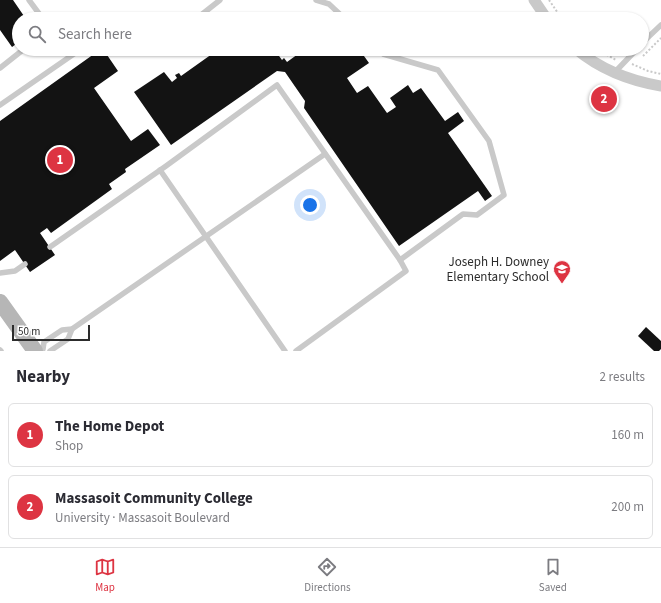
<!DOCTYPE html>
<html lang="en">
<head>
<meta charset="utf-8">
<style>
  :root { --surface:#fff; --page:#f2f2f3; --text:#2b2b33; --muted:#7c7c81; --line:#e1e1e2; --accent:#dd3442 }
  body { margin:0; font-family:"Source Sans 3",sans-serif; background:var(--page); color:var(--text) }
  .scale { position:absolute; left:12px; bottom:10px; width:78px; box-sizing:border-box; padding-left:4px; border:2px solid #2c2c2c; border-top:0; font-size:11px; line-height:14px; white-space:nowrap; color:#2c2c2c; -webkit-text-stroke:3px #fff; paint-order:stroke }
  .you { position:absolute; left:310px; top:205px; width:14px; height:14px; margin:-10px; border:3px solid #fff; border-radius:50%; background:#1a73e8; box-shadow:0 0 0 6px #1a73e833 }
  .badge { display:grid; place-items:center; width:26px; height:26px; border-radius:50%; background:var(--accent); color:#fff; font-size:13px; font-weight:700 }
  .pin { position:absolute; translate:-50% -50%; border:2px solid #fff; box-shadow:0 1px 4px #0006 }
  .list { margin:0; padding:0; list-style:none }
  h2 { display:flex; justify-content:space-between; align-items:center; height:52px; margin:0; padding:0 16px; font-size:17px }
  h2 small { font-size:13px; font-weight:400; color:var(--muted) }
  .list li { display:grid; grid-template-columns:26px 1fr auto; gap:12px; align-items:center; box-sizing:border-box; height:64px; margin:0 8px 8px; padding:0 8px; border:1px solid var(--line); border-radius:6px }
  .list b { display:block; font-size:15px; white-space:nowrap }
  .list p { margin:0; font-size:13px; white-space:nowrap; color:var(--muted) }
  .list em { font-size:13px; font-style:normal; color:var(--muted) }
  .icon { flex:none; width:22px; height:22px; fill:none; stroke:currentColor; stroke-width:2; stroke-linecap:round; stroke-linejoin:round }
  .map { position:relative; flex:none; width:661px; height:351px; overflow:hidden }
  .search { position:absolute; background:var(--surface); box-shadow:0 1px 3px #0004; left:12px; right:12px; top:12px; height:44px; display:flex; align-items:center; gap:10px; box-sizing:border-box; padding:0 14px; border-radius:22px; color:var(--muted); font-size:15px }
  .sheet { height:196px; background:var(--surface) }
  nav { display:flex; justify-content:space-around; align-items:center; box-sizing:border-box; height:56px; border-top:1px solid var(--line); background:var(--surface); font-size:11px; color:var(--muted) }
  nav a { display:grid; justify-items:center; gap:2px }
  nav .on { color:var(--accent) }
  .map>svg:first-child { display:block }
  .building { fill:#131313 }
  .lines { fill:none; stroke-linecap:round; stroke-linejoin:round }
  .path { stroke:#c9c9c9; stroke-width:2; stroke-dasharray:2 2; stroke-linecap:butt }
  .service { stroke:#c9c9c9; stroke-width:5.5 }
  .minor { stroke:#c9c9c9; stroke-width:11 }
  .secondary { stroke:#b6b6b6; stroke-width:16 }
  .labels { text-anchor:middle; dominant-baseline:central; stroke-width:4; stroke-linejoin:round; paint-order:stroke }
  .poi-label { font-size:13px; fill:#2c2c2c; stroke:#fff; text-anchor:end }
</style>
</head>
<body>
<div class="map">
<svg width="661" height="351" viewBox="0 0 661 351">
  <rect width="100%" height="100%" fill="#fff"/>
  <g class="building">
    <polygon points="0,0 13,0 26,19 19,19 19,42 12,47 0,30"/>
    <polygon points="101,49 103,49 118,71 94,88 131,141 148,129 160,145 125,169 126,172 109,184 112,189 51,233 47,228 40,233 55,255 30,272 15,250 0,261 0,121"/>
    <polygon points="219,49 274,49 282,60 284,58 287,62 305,49 359,49 369,63 347,78 357,93 368,86 387,113 396,107 390,98 408,85 413,93 421,88 445,121 458,112 464,121 448,133 492,196 485,201 478,191 399,246 304,108 305,101 285,72 277,71 171,145 134,92 164,72 172,82 177,78 175,75 179,73 181,76"/>
    <polygon points="646,327 661,341 661,349 659,351 654,351 638,336"/>
  </g>
  <g class="lines">
    <g class="path">
      <polyline points="549,0 562,19"/>
      <polyline points="596,49 616,60"/>
      <polyline points="643,56 661,38"/>
      <polyline points="632,64 648,71 661,74"/>
    </g>
    <g class="service">
      <polyline points="29,0 43,19"/>
      <polyline points="316,0 329,4 345,19"/>
      <polyline points="196,19 220,0"/>
      <polyline points="642,43 661,25"/>
      <polyline points="0,68 24,49"/>
      <polyline points="615,72 637,49"/>
      <polyline points="0,105 81,49"/>
      <polyline points="160,170 285,351"/>
      <polyline points="50,247 166,166 277,85 400,260 463,214 477,215 504,195 489,141 438,70 383,54 377,49"/>
      <polyline points="0,273 15,271 25,264"/>
      <polyline points="0,350 1,351"/>
      <polyline points="40,351 43,349 44,342 62,330 72,329 325,154"/>
      <polyline points="50,351 68,339 72,329"/>
      <polyline points="296,351 406,271 400,260"/>
    </g>
    <g class="minor">
      <polyline points="534,0 547,19"/>
      <path d="M576,49C600,69 631,81 661,86"/>
    </g>
    <polyline class="secondary" points="0,302 35,351"/>
  </g>
  <defs>
    <g id="school-pin" transform="scale(0.9)"><path d="M0 17L-7.5 6A9.5 9.5 0 1 1 7.5 6Z" fill="#dd3442" stroke="#fff"/><path d="M0-5L7-2L0 1L-7-2ZM-4 1L0 2.5L4 1V4Q0 6-4 4Z" fill="#fff"/></g>
  </defs>
  <g fill-rule="evenodd">
    <use href="#school-pin" x="562" y="269"/>
  </g>
  <g class="labels">
    <g class="poi-label">
      <text x="549" y="262">Joseph H. Downey<tspan x="549" dy="15">Elementary School</tspan></text>
    </g>
  </g>
</svg>
<div class="scale">50 m</div>
<div class="you"></div>
<div class="pin badge" style="left:60px;top:160px">1</div>
<div class="pin badge" style="left:604px;top:99px">2</div>
<div class="search"><svg class="icon" aria-label="search" viewBox="0 0 24 24"><circle cx="10" cy="10" r="6"/><path d="M15 15l6 6"/></svg>Search here</div>
</div>
<section class="sheet">
<h2>Nearby<small>2 results</small></h2>
<ul class="list">
<li><span class="badge">1</span><div><b>The Home Depot</b><p>Shop</p></div><em>160 m</em></li>
<li><span class="badge">2</span><div><b>Massasoit Community College</b><p>University · Massasoit Boulevard</p></div><em>200 m</em></li>
</ul>
</section>
<nav>
<a class="on"><svg class="icon" aria-label="map" viewBox="0 0 24 24"><path d="M3 6l6-2 6 2 6-2v14l-6 2-6-2-6 2zM9 4v14M15 6v14"/></svg>Map</a>
<a><svg class="icon" aria-label="directions" viewBox="0 0 24 24"><path d="M12 3l9 9-9 9-9-9zM9 14v-3h6M13 9l2 2-2 2"/></svg>Directions</a>
<a><svg class="icon" aria-label="saved" viewBox="0 0 24 24"><path d="M7 4h10v16l-5-4-5 4z"/></svg>Saved</a>
</nav>
</body>
</html>
